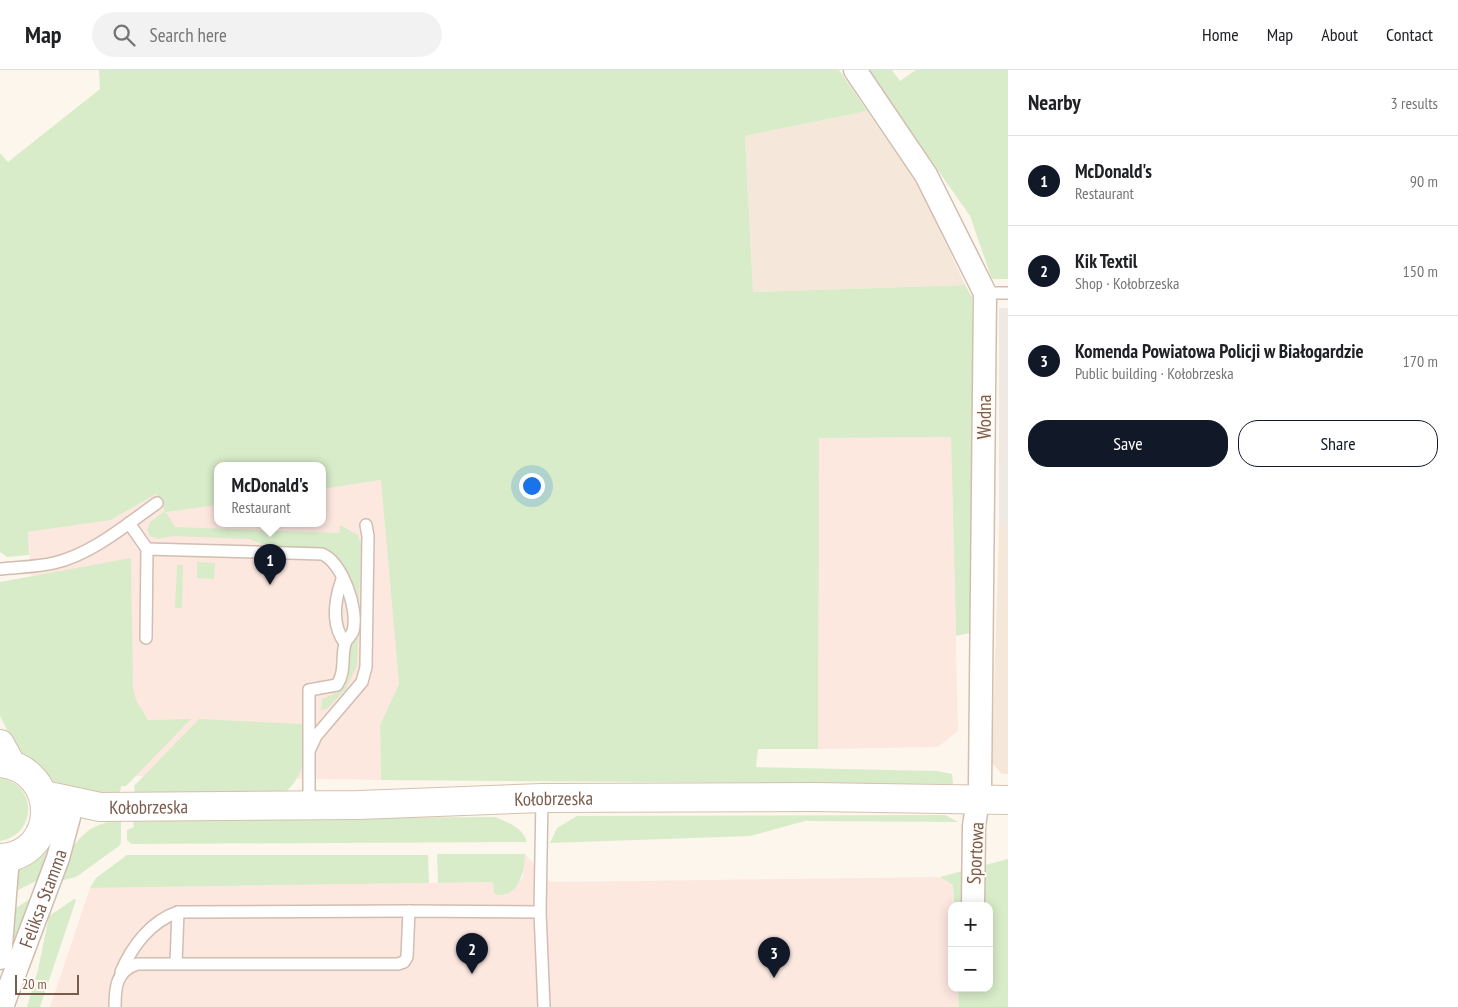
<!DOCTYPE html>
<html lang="en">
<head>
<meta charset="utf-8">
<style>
  :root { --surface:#fff; --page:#f2f2f2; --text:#202124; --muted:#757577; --line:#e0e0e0; --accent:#111827 }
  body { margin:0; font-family:"PT Sans Narrow",sans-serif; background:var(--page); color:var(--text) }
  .controls { position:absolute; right:15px; bottom:15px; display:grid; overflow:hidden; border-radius:10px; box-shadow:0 2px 12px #0003 }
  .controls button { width:45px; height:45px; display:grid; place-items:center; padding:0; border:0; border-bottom:1px solid var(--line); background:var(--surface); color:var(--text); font:25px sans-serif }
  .scale { position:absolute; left:15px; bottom:12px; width:64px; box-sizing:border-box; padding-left:5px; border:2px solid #7a5c4d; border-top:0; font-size:14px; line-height:18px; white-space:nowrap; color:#7a5c4d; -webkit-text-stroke:4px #fffaf3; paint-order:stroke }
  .you { position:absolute; left:531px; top:415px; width:18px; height:18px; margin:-12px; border:4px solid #fff; border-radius:50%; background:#1a73e8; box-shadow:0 0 0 8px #1a73e833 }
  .badge { display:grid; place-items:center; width:32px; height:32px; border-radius:50%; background:var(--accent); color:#fff; font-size:16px; font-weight:700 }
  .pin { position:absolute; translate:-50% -41px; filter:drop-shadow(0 1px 2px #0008) }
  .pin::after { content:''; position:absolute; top:26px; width:18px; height:15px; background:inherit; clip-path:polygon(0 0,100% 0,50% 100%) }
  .popup { position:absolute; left:214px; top:392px; width:112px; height:65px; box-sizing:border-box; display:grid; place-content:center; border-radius:10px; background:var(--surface); filter:drop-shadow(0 1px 4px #0005); font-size:16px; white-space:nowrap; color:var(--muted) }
  .popup b { font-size:19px; color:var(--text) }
  .popup::after { content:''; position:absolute; left:50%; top:100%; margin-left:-10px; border:10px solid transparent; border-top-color:var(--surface) }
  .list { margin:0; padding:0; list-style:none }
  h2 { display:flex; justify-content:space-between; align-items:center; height:65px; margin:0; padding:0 20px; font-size:21px }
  h2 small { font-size:16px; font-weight:400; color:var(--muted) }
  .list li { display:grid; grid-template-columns:32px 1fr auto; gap:15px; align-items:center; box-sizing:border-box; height:90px; padding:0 20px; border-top:1px solid var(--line) }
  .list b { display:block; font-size:19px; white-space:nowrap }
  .list p { margin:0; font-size:16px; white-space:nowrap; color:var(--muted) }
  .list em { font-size:16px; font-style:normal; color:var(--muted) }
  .actions { display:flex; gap:10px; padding:15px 20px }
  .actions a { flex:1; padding:11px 0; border:1px solid var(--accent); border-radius:20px; text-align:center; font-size:18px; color:var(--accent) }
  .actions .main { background:var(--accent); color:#fff }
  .icon { flex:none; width:28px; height:28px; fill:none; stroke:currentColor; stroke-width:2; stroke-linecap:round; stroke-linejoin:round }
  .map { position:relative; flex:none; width:1008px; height:937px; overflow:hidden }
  header { display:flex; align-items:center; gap:30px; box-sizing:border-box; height:70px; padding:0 25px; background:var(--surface); border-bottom:1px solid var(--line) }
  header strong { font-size:24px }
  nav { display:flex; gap:28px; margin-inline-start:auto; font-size:18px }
  .search { width:350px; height:45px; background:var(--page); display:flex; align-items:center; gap:12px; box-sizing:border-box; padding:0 18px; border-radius:28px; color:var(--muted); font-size:19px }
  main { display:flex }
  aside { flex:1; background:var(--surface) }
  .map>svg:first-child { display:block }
  .residential { fill:#f5e8da }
  .commercial { fill:#fde8e0 }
  .industrial { fill:#efe9e4 }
  .green { fill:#d8ecc9 }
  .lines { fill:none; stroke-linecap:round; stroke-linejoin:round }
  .service-casing { stroke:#d1beb0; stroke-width:14 }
  .minor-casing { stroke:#d1beb0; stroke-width:25 }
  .tertiary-casing { stroke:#d1beb0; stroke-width:30 }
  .secondary-casing { stroke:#d6c0b0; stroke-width:30 }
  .service { stroke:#fff; stroke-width:11 }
  .minor { stroke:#fff; stroke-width:22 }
  .tertiary { stroke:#fff; stroke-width:28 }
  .secondary { stroke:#fff; stroke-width:28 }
  .labels { text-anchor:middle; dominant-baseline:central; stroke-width:4; stroke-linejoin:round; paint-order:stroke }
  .street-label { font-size:19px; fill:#7a5c4d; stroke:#fffaf3 }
</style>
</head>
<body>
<header>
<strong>Map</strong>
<div class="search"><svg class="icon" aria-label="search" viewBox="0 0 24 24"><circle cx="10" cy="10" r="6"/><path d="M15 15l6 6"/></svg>Search here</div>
<nav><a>Home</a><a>Map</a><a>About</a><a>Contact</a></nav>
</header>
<main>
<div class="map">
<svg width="1008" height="937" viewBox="0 0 1008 937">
  <rect width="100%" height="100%" fill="#fdf6ec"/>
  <g class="residential">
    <polygon points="867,41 922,121 965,215 753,222 745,66"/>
    <polygon points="999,457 1008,457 1008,704 1002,704 992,693"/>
  </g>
  <g class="commercial">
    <polygon points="951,366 958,661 938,677 818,679 818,368"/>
    <polygon points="382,410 399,614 380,655 381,710 136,706 31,506 28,462 111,450 156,424 166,441 217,435 218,454 322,454 323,419"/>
    <polygon points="525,784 550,812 940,807 953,815 952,918 958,918 959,937 50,937 90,818 493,812 494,823 504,824 515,817 523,807"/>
  </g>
  <rect class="industrial" x="999" y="238" width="9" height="219"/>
  <g class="green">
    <polygon points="99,0 839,0 867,41 745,66 753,222 965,215 972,227 974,562 956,566 951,367 819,368 818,679 758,679 756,697 937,701 952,704 953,714 381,710 380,655 399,614 381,410 323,419 322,396 218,396 217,435 166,442 175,457 339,463 340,455 358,465 361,474 357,596 345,620 327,639 321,640 322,629 338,622 345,616 349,606 349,576 357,561 358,526 341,492 334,484 324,480 274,478 248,469 173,466 158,469 150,466 147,460 150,452 165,441 156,424 111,450 28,462 29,485 7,487 0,482 0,83 8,92 100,19"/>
    <polygon points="868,0 892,0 900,11 916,0 1008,0 1008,209 992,209 970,146"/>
    <polygon points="131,488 133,618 136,630 148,650 191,649 126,716 121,716 120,723 90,724 52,711 31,696 13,671 0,646 0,512"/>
    <polygon points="197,492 215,493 214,509 197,508"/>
    <polygon points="177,495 183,495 182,538 175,538"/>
    <path d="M199,649L303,654C304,684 308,704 282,725L135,723L134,716Z"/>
    <path d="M0,708C38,714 37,765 0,771Z"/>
    <polygon points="945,745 958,752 805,751 750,766 550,773 557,758 577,746"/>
    <path d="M495,747C508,752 523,758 527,772L131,774L127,770V760L134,757L133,749Z"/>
    <path d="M121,750V773L119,776L76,807L56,812C70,778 81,753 121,750Z"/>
    <polygon points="53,772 42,808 10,824 21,795 47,773"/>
    <path d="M437,784H525C525,801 519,827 497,825L494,823L493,812L438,813Z"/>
    <polygon points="127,785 428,785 429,813 90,818 96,808"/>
    <polygon points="1008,789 1008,937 959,937 958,918 989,918 989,836 954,836 953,815 940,807"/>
    <polygon points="36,825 16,872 14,873 11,871 10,842"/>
    <polygon points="74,829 76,830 40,937 27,937 38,900 49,846"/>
  </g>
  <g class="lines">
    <g class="service-casing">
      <g id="service">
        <polyline points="985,223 1008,223"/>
        <polyline points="129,453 147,479 146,568"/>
        <path d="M147,479L322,484C342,492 359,539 353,561C352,565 346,569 345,574C341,588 346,601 337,615L309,620V735"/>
        <path d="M0,499C18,497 37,497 54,493C92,484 126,455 157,433"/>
        <path d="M342,509C335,529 331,555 345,573"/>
        <polyline points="310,679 316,666 362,612 366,597 368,466 366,455"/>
        <polyline points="542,728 540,842 544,937"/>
        <polyline points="176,893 178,842 409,841"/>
        <path d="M121,902C132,876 151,851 178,842"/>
        <path d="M115,937C115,918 116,901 137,894H398L404,892L407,887L409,841L540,842"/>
      </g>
    </g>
    <g class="minor-casing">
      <g id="minor">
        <polyline points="855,0 926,105 985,223 980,716 974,756 973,836"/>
        <polyline points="0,888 8,787"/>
        <path id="s1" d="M2,937L58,788L69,747"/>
      </g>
    </g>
    <g class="tertiary-casing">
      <polyline id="tertiary" points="0,674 11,694"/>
    </g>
    <g class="secondary-casing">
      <g id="secondary">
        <path d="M0,693C61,699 59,786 0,788"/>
        <path id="s2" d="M44,725L100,737L359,735L542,728L814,727L1008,730"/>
      </g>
    </g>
    <use href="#service" class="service"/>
    <use href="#minor" class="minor"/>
    <use href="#tertiary" class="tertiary"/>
    <use href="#secondary" class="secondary"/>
  </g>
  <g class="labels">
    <g class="street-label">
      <text transform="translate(984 347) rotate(-90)">Wodna</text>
      <text stroke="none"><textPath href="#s2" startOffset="511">Kołobrzeska</textPath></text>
      <text stroke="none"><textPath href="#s2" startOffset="106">Kołobrzeska</textPath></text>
      <text transform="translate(975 783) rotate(-87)">Sportowa</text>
      <text stroke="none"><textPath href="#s1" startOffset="116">Feliksa Stamma</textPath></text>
    </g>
  </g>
</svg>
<div class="controls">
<button>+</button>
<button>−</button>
</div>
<div class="scale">20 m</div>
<div class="you"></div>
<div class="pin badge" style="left:270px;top:515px">1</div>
<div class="popup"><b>McDonald's</b>Restaurant</div>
<div class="pin badge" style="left:472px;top:904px">2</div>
<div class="pin badge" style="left:774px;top:908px">3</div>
</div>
<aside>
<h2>Nearby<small>3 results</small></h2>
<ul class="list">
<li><span class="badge">1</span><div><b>McDonald's</b><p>Restaurant</p></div><em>90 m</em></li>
<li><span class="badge">2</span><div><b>Kik Textil</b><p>Shop · Kołobrzeska</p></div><em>150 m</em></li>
<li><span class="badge">3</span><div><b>Komenda Powiatowa Policji w Białogardzie</b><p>Public building · Kołobrzeska</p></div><em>170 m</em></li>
</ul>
<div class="actions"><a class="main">Save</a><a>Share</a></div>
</aside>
</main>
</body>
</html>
